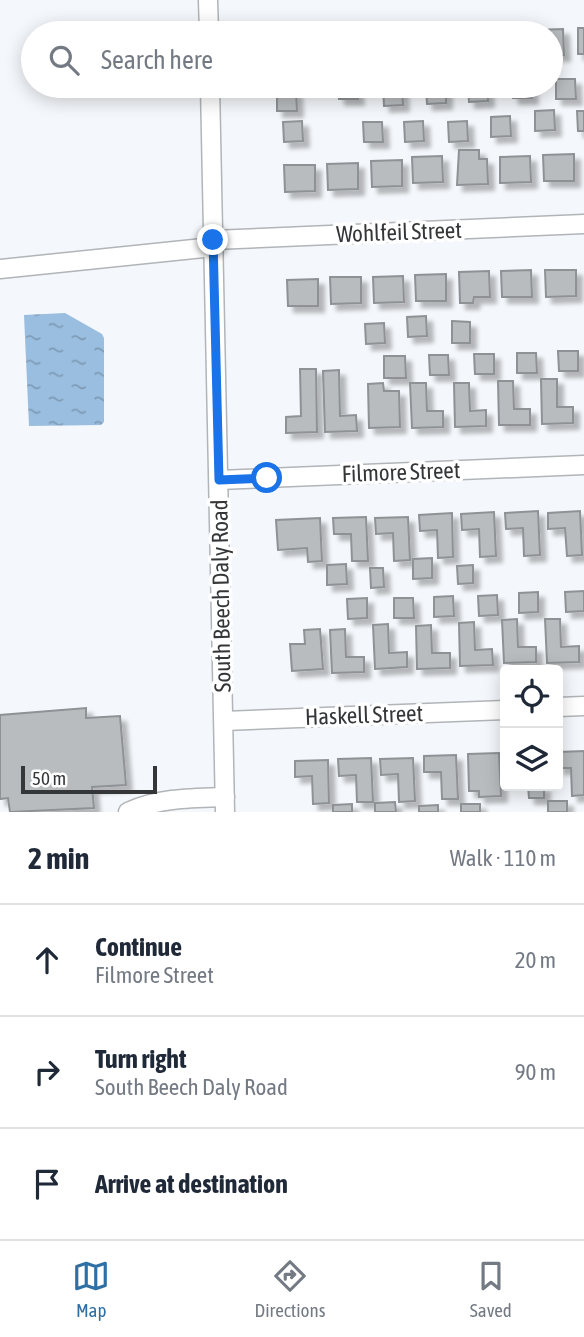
<!DOCTYPE html>
<html lang="en">
<head>
<meta charset="utf-8">
<style>
  :root { --surface:#fff; --page:#f6f6f7; --text:#1f2937; --muted:#747a83; --line:#e0e1e3; --accent:#2e70a6 }
  body { margin:0; font-family:"Asap Condensed",sans-serif; background:var(--page); color:var(--text) }
  .controls { position:absolute; right:21px; bottom:21px; display:grid; overflow:hidden; border-radius:7px; box-shadow:0 4px 18px #0003 }
  .controls button { width:63px; height:63px; display:grid; place-items:center; padding:0; border:0; border-bottom:2px solid var(--line); background:var(--surface); color:var(--text); font:35px sans-serif }
  .scale { position:absolute; left:21px; bottom:18px; width:136px; box-sizing:border-box; padding-left:7px; border:4px solid #353638; border-top:0; font-size:19px; line-height:24px; white-space:nowrap; color:#353638; -webkit-text-stroke:5px #fff; paint-order:stroke }
  .stop { position:absolute; width:21px; height:21px; margin:-16px; border:5px solid #1a73e8; border-radius:50%; background:#fff }
  .stop.end { background:#1a73e8; border-color:#fff; box-shadow:0 2px 7px #0008 }
  .list { margin:0; padding:0; list-style:none }
  h2 { display:flex; justify-content:space-between; align-items:center; height:91px; margin:0; padding:0 28px; font-size:30px }
  h2 small { font-size:23px; font-weight:400; color:var(--muted) }
  .list li { display:grid; grid-template-columns:46px 1fr auto; gap:21px; align-items:center; box-sizing:border-box; height:112px; padding:0 28px; border-top:2px solid var(--line) }
  .list b { display:block; font-size:26px; white-space:nowrap }
  .list p { margin:0; font-size:23px; white-space:nowrap; color:var(--muted) }
  .list em { font-size:23px; font-style:normal; color:var(--muted) }
  .icon { flex:none; width:38px; height:38px; fill:none; stroke:currentColor; stroke-width:2; stroke-linecap:round; stroke-linejoin:round }
  .map { position:relative; flex:none; width:584px; height:812px; overflow:hidden }
  .search { position:absolute; background:var(--surface); box-shadow:0 4px 18px #0003; left:21px; right:21px; top:21px; height:77px; display:flex; align-items:center; gap:18px; box-sizing:border-box; padding:0 24px; border-radius:38px; color:var(--muted); font-size:26px }
  .sheet { height:427px; background:var(--surface) }
  nav { display:flex; justify-content:space-around; align-items:center; box-sizing:border-box; height:98px; border-top:2px solid var(--line); background:var(--surface); font-size:19px; color:var(--muted) }
  nav a { display:grid; justify-items:center; gap:4px }
  nav .on { color:var(--accent) }
  .map>svg:first-child { display:block }
  .water { fill:url(#water-ripples) }
  .building { fill:#b8bcbf; stroke:#8f9295; stroke-width:2; filter:url(#shadow) }
  .lines { fill:none; stroke-linecap:round; stroke-linejoin:round }
  .minor-casing { stroke:#b1b5b8; stroke-width:21 }
  .minor { stroke:#fff; stroke-width:18 }
  .route { stroke:#1a73e8; stroke-width:9 }
  .labels { text-anchor:middle; dominant-baseline:central; stroke-width:7; stroke-linejoin:round; paint-order:stroke }
  .street-label { font-size:23px; fill:#353638; stroke:#fff }
</style>
</head>
<body>
<div class="map">
<svg width="584" height="812" viewBox="0 0 584 812">
  <defs>
    <pattern id="water-ripples" width="26" height="14" patternUnits="userSpaceOnUse" patternTransform="scale(1.75)"><rect width="26" height="14" fill="#9abedf"/><path d="M2 4q2-2 4 0t4 0M15 11q2-2 4 0t4 0" fill="none" stroke="#7e9bb6"/></pattern>
    <filter id="shadow"><feDropShadow dx="6" dy="6" stdDeviation="2" flood-color="#0004"/></filter>
  </defs>
  <rect width="100%" height="100%" fill="#f4f7fb"/>
  <polygon class="water" points="65,313 102,334 104,338 104,422 101,425 29,426 24,315"/>
  <g class="building">
    <rect x="578" y="28" width="6" height="26"/>
    <polygon points="520,29 520,33 491,33 491,30"/>
    <polygon points="563,29 564,55 551,55 551,33 534,33 534,30"/>
    <polygon points="476,31 476,33 447,33 447,32"/>
    <polygon points="556,79 575,79 576,99 556,99"/>
    <polygon points="338,86 357,86 358,99 339,99"/>
    <polygon points="383,86 402,86 403,105 384,106"/>
    <polygon points="426,86 446,86 446,103 427,104"/>
    <polygon points="468,86 487,86 488,101 469,102"/>
    <polygon points="512,86 531,86 532,98 513,98"/>
    <polygon points="296,91 297,111 277,111 277,92"/>
    <polygon points="554,110 555,130 535,131 535,111"/>
    <polygon points="577,111 584,111 584,131 578,131"/>
    <polygon points="510,116 511,136 491,137 491,117"/>
    <polygon points="302,121 303,141 284,142 283,122"/>
    <polygon points="423,121 424,141 405,142 404,122"/>
    <polygon points="467,121 468,141 449,142 448,122"/>
    <polygon points="363,122 382,122 383,142 364,142"/>
    <polygon points="459,150 479,150 479,159 487,159 488,184 457,185"/>
    <polygon points="574,154 574,181 544,181 543,155"/>
    <polygon points="442,156 443,182 413,183 412,157"/>
    <polygon points="530,156 531,182 500,183 500,157"/>
    <polygon points="402,160 402,186 372,187 371,161"/>
    <polygon points="358,163 358,189 328,190 327,164"/>
    <polygon points="284,165 315,165 315,191 285,192"/>
    <polygon points="531,270 532,297 502,297 501,271"/>
    <polygon points="545,270 576,270 576,296 546,297"/>
    <polygon points="489,271 490,297 474,297 473,303 460,303 459,272"/>
    <polygon points="446,274 446,301 416,301 415,275"/>
    <polygon points="403,276 404,302 374,303 373,277"/>
    <polygon points="330,277 361,277 361,303 331,304"/>
    <polygon points="318,279 318,306 288,306 287,280"/>
    <polygon points="426,316 427,336 408,337 407,317"/>
    <polygon points="452,321 470,322 470,343 452,343"/>
    <polygon points="384,323 385,343 366,344 365,324"/>
    <polygon points="558,351 578,351 578,371 559,371"/>
    <polygon points="517,353 536,353 537,373 517,373"/>
    <polygon points="474,354 494,354 494,374 475,374"/>
    <polygon points="429,355 448,355 449,375 430,375"/>
    <polygon points="384,356 405,356 406,378 384,378"/>
    <polygon points="300,369 316,369 317,432 286,433 286,417 301,416"/>
    <polygon points="339,370 340,416 356,415 357,431 325,432 323,371"/>
    <polygon points="541,379 557,379 557,407 573,407 573,423 542,424"/>
    <polygon points="498,381 513,381 514,409 530,409 530,425 499,425"/>
    <polygon points="383,383 384,391 399,391 400,427 369,428 368,384"/>
    <polygon points="410,383 426,383 427,411 443,411 443,427 412,428"/>
    <polygon points="454,383 469,383 470,411 486,410 486,426 455,427"/>
    <polygon points="538,511 540,555 524,556 523,528 506,529 505,513"/>
    <polygon points="580,511 582,555 567,556 565,528 548,529 548,513"/>
    <polygon points="494,512 496,556 480,557 479,529 462,530 461,514"/>
    <polygon points="452,513 453,557 438,558 437,530 420,531 419,515"/>
    <polygon points="366,517 368,561 352,561 351,534 334,534 333,518"/>
    <polygon points="408,517 410,560 394,561 393,533 376,534 375,518"/>
    <polygon points="320,518 322,561 308,562 307,548 278,550 276,520"/>
    <polygon points="432,558 432,578 413,579 413,559"/>
    <polygon points="346,564 347,584 327,585 327,565"/>
    <polygon points="473,565 473,583 458,584 457,566"/>
    <polygon points="370,568 383,568 384,587 371,588"/>
    <polygon points="584,591 584,611 566,612 565,592"/>
    <polygon points="538,592 538,612 519,613 519,593"/>
    <polygon points="497,595 498,615 479,616 478,596"/>
    <polygon points="453,596 454,616 434,617 434,597"/>
    <polygon points="367,598 367,618 348,619 347,599"/>
    <polygon points="394,598 413,598 414,618 394,618"/>
    <polygon points="517,619 518,647 536,647 536,662 504,663 502,620"/>
    <polygon points="545,619 560,619 561,647 579,646 579,662 547,663"/>
    <polygon points="474,622 475,650 492,649 493,665 460,666 459,623"/>
    <polygon points="388,624 389,653 407,652 407,667 375,669 373,625"/>
    <polygon points="431,625 432,653 450,653 450,668 417,669 416,626"/>
    <polygon points="320,629 323,669 292,671 290,644 305,644 304,630"/>
    <polygon points="345,629 346,657 364,657 364,672 332,673 330,630"/>
    <polygon points="86,708 86,718 120,716 126,785 92,787 94,808 10,812 8,798 0,799 0,715"/>
    <polygon points="584,751 584,795 572,796 571,768 558,768 558,752"/>
    <polygon points="499,753 501,796 479,797 479,791 469,791 468,754"/>
    <polygon points="456,755 458,799 442,799 441,772 424,772 424,756"/>
    <polygon points="371,758 373,802 357,802 356,775 339,776 338,759"/>
    <polygon points="413,758 415,801 399,802 398,774 381,775 380,759"/>
    <polygon points="328,760 329,803 313,804 312,776 295,777 295,761"/>
    <polygon points="528,786 544,786 544,798 529,798"/>
    <rect x="548" y="801" width="19" height="11"/>
    <polygon points="395,802 396,812 375,812 375,803"/>
    <polygon points="352,804 352,812 333,812 333,805"/>
    <rect x="461" y="804" width="19" height="8"/>
    <polygon points="438,805 438,812 419,812 419,806"/>
  </g>
  <g class="lines">
    <g class="minor-casing">
      <g id="minor">
        <polyline points="208,0 209,33"/>
        <polyline points="210,86 225,812"/>
        <polyline points="213,240 584,224"/>
        <polyline points="0,269 213,247"/>
        <polyline points="219,480 584,465"/>
        <polyline points="558,707 584,706"/>
        <polyline points="224,721 505,710"/>
        <path d="M128,812C158,798 191,798 225,797"/>
      </g>
    </g>
    <use href="#minor" class="minor"/>
  </g>
  <g class="lines">
    <polyline class="route" points="213,240 219,480 267,478"/>
  </g>
  <g class="labels">
    <g class="street-label">
      <text transform="translate(399 232) rotate(-2)">Wohlfeil Street</text>
      <text transform="translate(401 472) rotate(-2)">Filmore Street</text>
      <text transform="translate(221 596) rotate(-91)">South Beech Daly Road</text>
      <text transform="translate(364 715) rotate(-2)">Haskell Street</text>
    </g>
  </g>
</svg>
<div class="controls">
<button><svg class="icon" aria-label="locate" viewBox="0 0 24 24"><circle cx="12" cy="12" r="6"/><path d="M12 2v4M12 18v4M2 12h4M18 12h4"/></svg></button>
<button><svg class="icon" aria-label="layers" viewBox="0 0 24 24"><path d="M12 4l9 5-9 5-9-5zM3 14l9 5 9-5"/></svg></button>
</div>
<div class="scale">50 m</div>
<div class="stop" style="left:267px;top:478px"></div>
<div class="stop end" style="left:213px;top:240px"></div>
<div class="search"><svg class="icon" aria-label="search" viewBox="0 0 24 24"><circle cx="10" cy="10" r="6"/><path d="M15 15l6 6"/></svg>Search here</div>
</div>
<section class="sheet">
<h2>2 min<small>Walk · 110 m</small></h2>
<ul class="list">
<li><svg class="icon" aria-label="ahead" viewBox="0 0 24 24"><path d="M12 20V5M6 11l6-6 6 6"/></svg><div><b>Continue</b><p>Filmore Street</p></div><em>20 m</em></li>
<li><svg class="icon" aria-label="right" viewBox="0 0 24 24"><path d="M7 20v-9h11M14 6l5 5-5 5"/></svg><div><b>Turn right</b><p>South Beech Daly Road</p></div><em>90 m</em></li>
<li><svg class="icon" aria-label="arrive" viewBox="0 0 24 24"><path d="M6 21V4h12l-3 4 3 4H6"/></svg><div><b>Arrive at destination</b></div></li>
</ul>
</section>
<nav>
<a class="on"><svg class="icon" aria-label="map" viewBox="0 0 24 24"><path d="M3 6l6-2 6 2 6-2v14l-6 2-6-2-6 2zM9 4v14M15 6v14"/></svg>Map</a>
<a><svg class="icon" aria-label="directions" viewBox="0 0 24 24"><path d="M12 3l9 9-9 9-9-9zM9 14v-3h6M13 9l2 2-2 2"/></svg>Directions</a>
<a><svg class="icon" aria-label="saved" viewBox="0 0 24 24"><path d="M7 4h10v16l-5-4-5 4z"/></svg>Saved</a>
</nav>
</body>
</html>
